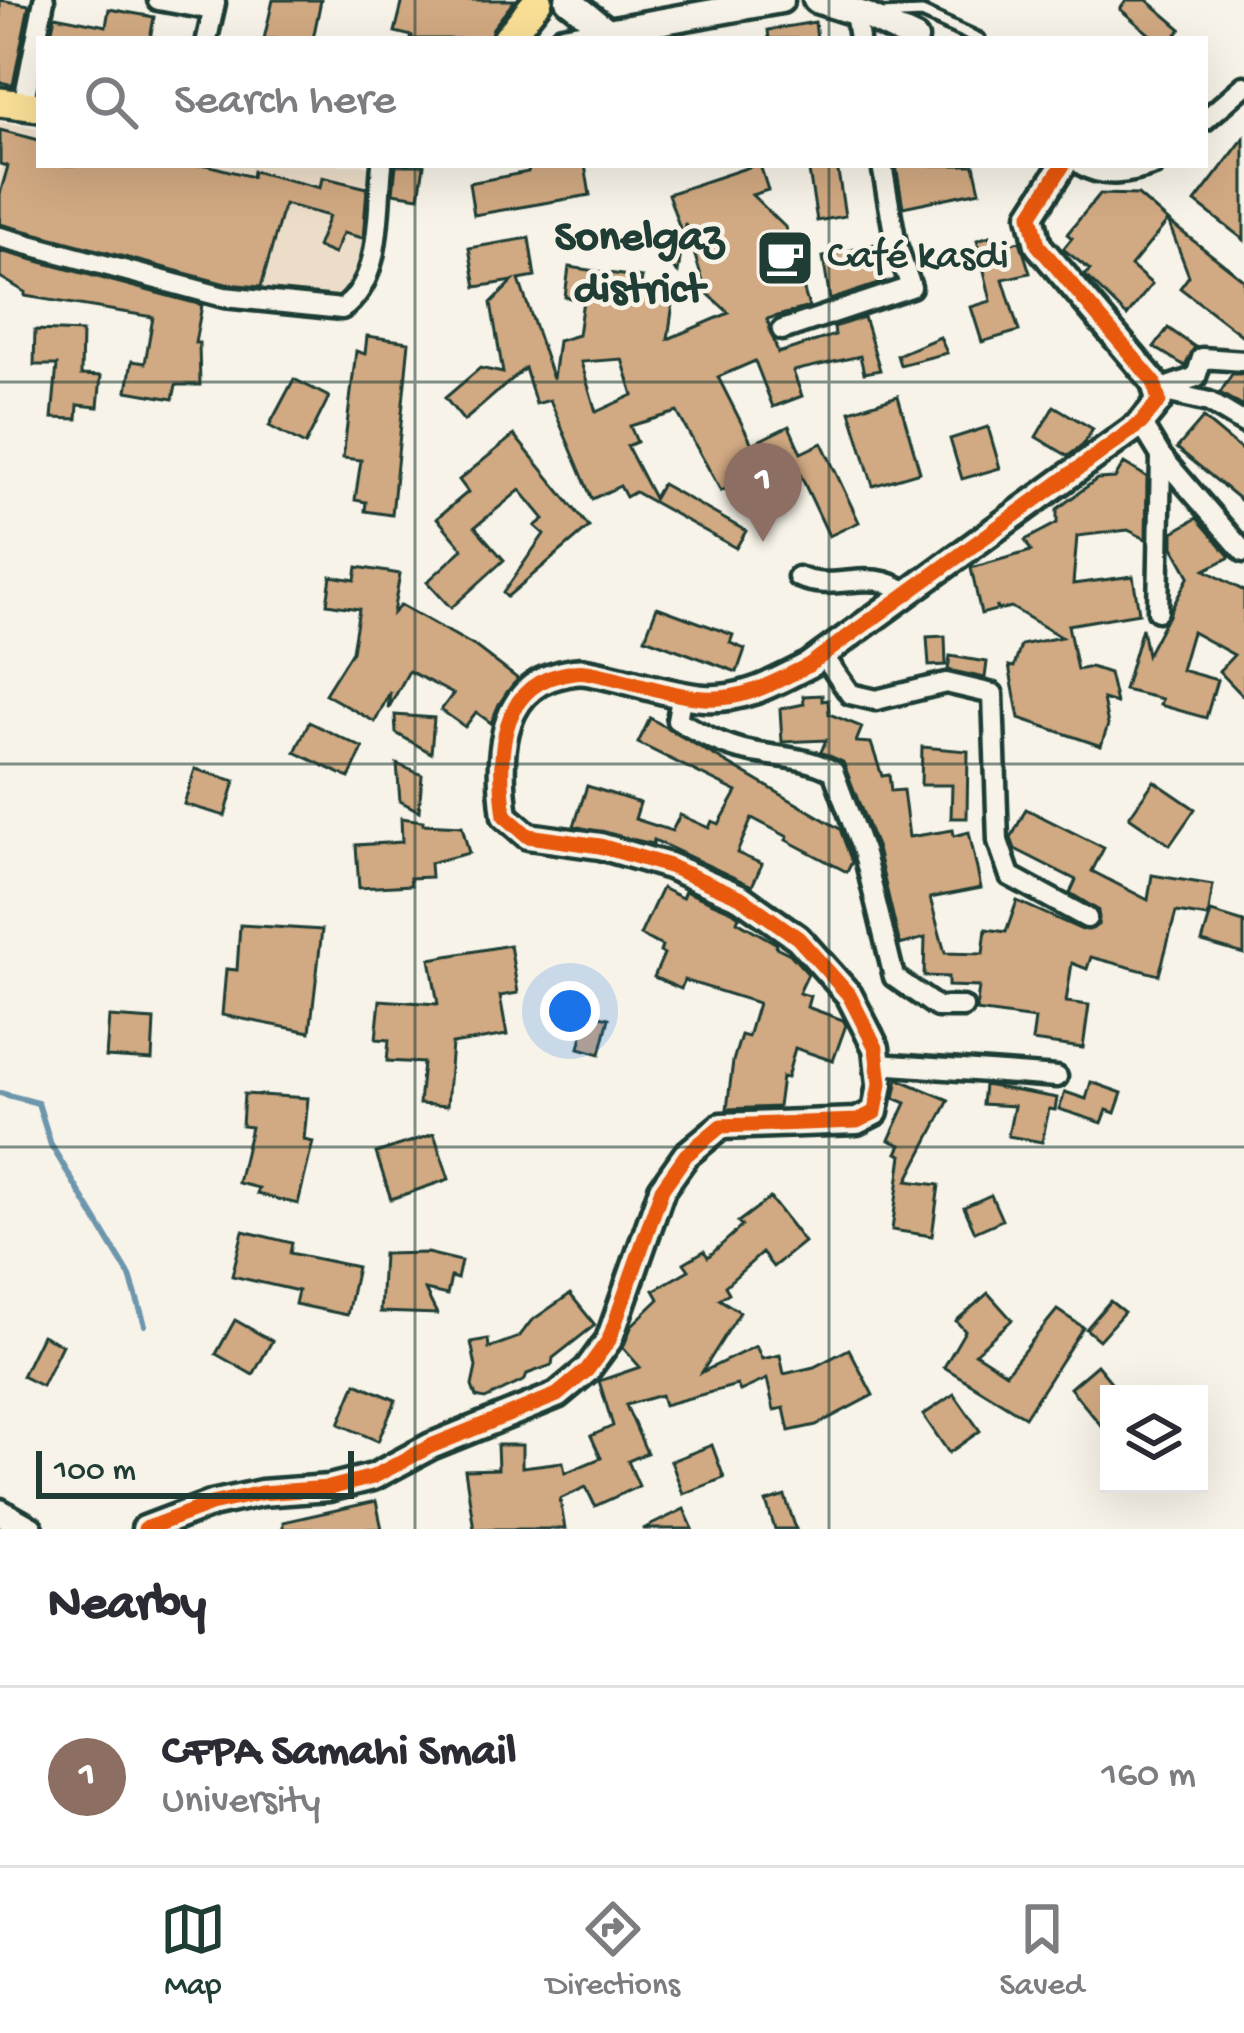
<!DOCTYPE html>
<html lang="en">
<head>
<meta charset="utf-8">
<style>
  :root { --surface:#fff; --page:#f2f2f3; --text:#2b2b33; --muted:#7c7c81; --line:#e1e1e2; --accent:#1f3d34 }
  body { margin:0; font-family:"Gochi Hand",sans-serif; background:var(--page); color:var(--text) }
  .controls { position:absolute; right:36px; bottom:36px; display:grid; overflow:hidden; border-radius:0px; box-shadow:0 12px 48px #0002 }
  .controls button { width:108px; height:108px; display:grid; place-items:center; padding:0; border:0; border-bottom:3px solid var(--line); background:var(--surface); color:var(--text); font:60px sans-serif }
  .scale { position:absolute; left:36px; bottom:30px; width:318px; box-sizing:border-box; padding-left:12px; border:6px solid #1f3d34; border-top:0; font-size:33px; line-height:42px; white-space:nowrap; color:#1f3d34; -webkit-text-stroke:9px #f7f3e8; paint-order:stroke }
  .you { position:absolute; left:570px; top:1011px; width:42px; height:42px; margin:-30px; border:9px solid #fff; border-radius:50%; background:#1a73e8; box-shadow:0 0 0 18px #1a73e833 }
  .badge { display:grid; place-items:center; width:78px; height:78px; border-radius:50%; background:var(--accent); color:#fff; font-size:39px; font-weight:700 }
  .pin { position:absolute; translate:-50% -99px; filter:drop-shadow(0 3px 6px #0008) }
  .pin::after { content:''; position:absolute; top:63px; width:42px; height:36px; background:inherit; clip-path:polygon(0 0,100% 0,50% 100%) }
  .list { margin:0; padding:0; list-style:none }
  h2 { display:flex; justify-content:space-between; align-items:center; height:156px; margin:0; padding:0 48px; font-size:51px }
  h2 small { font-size:39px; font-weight:400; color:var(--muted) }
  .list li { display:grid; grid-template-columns:78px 1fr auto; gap:36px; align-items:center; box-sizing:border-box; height:180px; padding:0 48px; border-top:3px solid var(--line) }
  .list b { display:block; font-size:45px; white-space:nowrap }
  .list p { margin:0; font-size:39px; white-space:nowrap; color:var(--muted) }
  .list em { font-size:39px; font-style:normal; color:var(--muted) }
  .icon { flex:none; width:66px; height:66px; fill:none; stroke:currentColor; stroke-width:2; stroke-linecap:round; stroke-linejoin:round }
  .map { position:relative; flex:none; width:1244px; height:1529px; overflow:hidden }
  .search { position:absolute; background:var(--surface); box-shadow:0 12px 48px #0002; left:36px; right:36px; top:36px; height:132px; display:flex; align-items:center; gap:30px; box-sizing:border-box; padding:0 42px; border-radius:0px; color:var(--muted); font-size:45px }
  .sheet { height:336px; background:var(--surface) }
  nav { display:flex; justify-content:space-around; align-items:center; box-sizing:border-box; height:168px; border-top:3px solid var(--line); background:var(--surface); font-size:33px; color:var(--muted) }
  nav a { display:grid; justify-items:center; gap:6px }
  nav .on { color:var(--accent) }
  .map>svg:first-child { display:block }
  .built { fill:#ecddc9 }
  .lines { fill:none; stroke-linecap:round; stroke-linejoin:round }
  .stream { stroke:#6d96ad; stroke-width:6 }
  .building { fill:#d1a982; stroke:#1f3d34; stroke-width:3; fill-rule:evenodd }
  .lane-casing { stroke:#1f3d34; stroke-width:18 }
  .street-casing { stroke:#1f3d34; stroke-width:27 }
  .secondary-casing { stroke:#1f3d34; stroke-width:33 }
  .primary-casing { stroke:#1f3d34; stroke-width:36 }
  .lane { stroke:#f7f3e8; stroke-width:9 }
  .street { stroke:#f7f3e8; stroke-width:18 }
  .secondary { stroke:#f7f3e8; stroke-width:24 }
  .primary { stroke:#f9df96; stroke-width:27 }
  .cycleway-casing { stroke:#f7f3e8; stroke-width:22 }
  .cycleway { stroke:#e8590c; stroke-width:15 }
  .grid { fill:none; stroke:#1f3d34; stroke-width:3; stroke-opacity:0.55 }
  .labels { text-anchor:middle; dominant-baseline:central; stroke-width:9; stroke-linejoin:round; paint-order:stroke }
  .poi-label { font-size:42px; fill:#1f3d34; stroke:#f7f3e8; text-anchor:start }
  .neighbourhood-label { font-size:45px; font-weight:bold; fill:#1f3d34; stroke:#f7f3e8 }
</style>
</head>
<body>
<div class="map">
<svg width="1244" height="1529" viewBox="0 0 1244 1529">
  <rect width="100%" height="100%" fill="#f7f3e8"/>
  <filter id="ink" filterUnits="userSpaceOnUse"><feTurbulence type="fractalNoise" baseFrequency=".00833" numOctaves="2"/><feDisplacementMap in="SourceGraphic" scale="24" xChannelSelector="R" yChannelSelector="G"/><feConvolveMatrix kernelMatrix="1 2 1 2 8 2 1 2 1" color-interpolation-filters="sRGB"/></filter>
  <g filter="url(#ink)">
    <polygon class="built" points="0,122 39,128 39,165 375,165 360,274 340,299 323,301 24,230 0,219"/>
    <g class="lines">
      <polyline class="stream" points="0,1093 38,1103 51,1145 130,1276 145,1325"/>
    </g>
    <g class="building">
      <polygon points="0,0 29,5 13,85 0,82"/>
      <polygon points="273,0 321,0 313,39 264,39"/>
      <polygon points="403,0 515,0 493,28 489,39 411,39 412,36 395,32"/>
      <polygon points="1127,0 1147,0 1181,29 1172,39 1155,39 1120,9"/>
      <polygon points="109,9 154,17 150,39 50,39 55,16 106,26"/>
      <polygon points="815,22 817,39 769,39 768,30"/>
      <polygon points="0,130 39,140 39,165 207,165 252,177 253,171 320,188 322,177 367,188 363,238 343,233 334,254 317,247 329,216 284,204 261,287 226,284 0,224 0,194 8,166 0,164"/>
      <polygon points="1244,138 1244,240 1195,202"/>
      <polygon points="396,165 424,165 419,197 393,193"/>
      <polygon points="530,165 585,165 590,195 474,215 469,183 528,172"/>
      <path d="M755,165H760L768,190L752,195L785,227L809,307L767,319L778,353L835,335L834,327L864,317L880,370L864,373L860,356L793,371L802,396L773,407L755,361L718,377L752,444L789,426L801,453L822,443L859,522L829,536L792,457L721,491L677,412L630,426L637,442L627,446L654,498L662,484L746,531L736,548L635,492L626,497L620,486L592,499L550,400L536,404L525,368L464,421L445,398L480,368L503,373L491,303L513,281L476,287L469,248L529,238L535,277L519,280L553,379L558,341L578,335L583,300L565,297L569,267L642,278L640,291L674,296L668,339L729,313L706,292L685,223L678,273L647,244L682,234L668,194ZM622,359L633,395L596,412L581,362Z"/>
      <polygon points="808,165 837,165 845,216 817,221"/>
      <polygon points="896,165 974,165 980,191 903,207"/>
      <polygon points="1100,194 1138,195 1168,221 1131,266 1152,284 1127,316 1085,275 1090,270 1063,249 1072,238 1067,234"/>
      <polygon points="1168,221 1244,280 1244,337 1180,288 1189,276"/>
      <polygon points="990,236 993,247 1020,241 1030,273 1003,279 1019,331 982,342 971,307 991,301 977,240"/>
      <polygon points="875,244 884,282 830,300 823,257"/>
      <polygon points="0,251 202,305 195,343 199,343 200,385 176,385 173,399 127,391 132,361 145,363 153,317 25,296 25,292 0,277"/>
      <polygon points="1168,328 1195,347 1185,366 1154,347"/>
      <polygon points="35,330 82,332 81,375 101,376 98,407 78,405 77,419 52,418 57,365 34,365"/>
      <polygon points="367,336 409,342 392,515 365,511 366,502 355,500 361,460 343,458 356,351 365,354"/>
      <polygon points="940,337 947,353 900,365 897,355"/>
      <polygon points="1232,374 1244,374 1244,407 1220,393"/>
      <polygon points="294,379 329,397 305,445 269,426"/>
      <polygon points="898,396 920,472 873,486 850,411"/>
      <polygon points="1054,406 1093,429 1083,445 1068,456 1036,437"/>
      <polygon points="1203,418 1244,452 1244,503 1177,448"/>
      <polygon points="988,427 1000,468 962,479 950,439"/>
      <polygon points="514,435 589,527 507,597 503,593 544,534 535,526 544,519 520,490 475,527 504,560 451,608 427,582 463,549 437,518 468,492 459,480"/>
      <polygon points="1124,463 1147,477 1146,539 1128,530 1077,536 1073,584 1133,576 1139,613 1068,625 1077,670 1091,667 1109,673 1116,703 1103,699 1108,725 1101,746 1019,718 1009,666 1014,667 1021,645 1061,637 1011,607 998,610 997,606 996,610 981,614 971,568 1031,551 1025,540 1057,523 1057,509 1097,479 1115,478"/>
      <polygon points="1197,518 1230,557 1205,570 1244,591 1244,697 1219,671 1234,655 1192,632 1181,670 1217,680 1206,718 1160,705 1162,699 1124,690 1142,628 1147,655 1189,576 1173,547 1173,532"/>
      <polygon points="357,567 400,574 393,613 401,605 476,647 518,679 499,704 491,723 476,712 465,727 441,710 453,694 409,671 388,709 390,692 375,722 325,694 352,651 359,609 327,604 331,576 355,580"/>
      <polygon points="657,607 733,635 730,643 745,649 737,672 645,638"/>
      <polygon points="945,636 946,665 929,666 927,637"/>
      <polygon points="950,656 987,662 985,678 948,670"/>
      <polygon points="822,695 822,701 828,700 829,714 862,727 856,742 871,743 882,776 889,775 891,791 903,790 909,837 953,830 954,836 969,832 981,888 930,898 945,953 983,954 986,929 1006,932 1017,901 1082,930 1098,925 1098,910 1070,893 1076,880 1015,849 1011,838 1026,809 1104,848 1092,871 1148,900 1152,875 1213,885 1208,917 1176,912 1159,975 1091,957 1087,969 1072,963 1066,1002 1089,1005 1083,1048 1032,1041 1035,1019 976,1011 979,987 948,986 948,977 924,976 925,938 900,945 877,849 843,762 821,752 826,740 782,742 780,709 804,704 803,696"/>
      <polygon points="395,715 434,718 431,753 396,733"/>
      <polygon points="650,718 840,829 852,862 847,872 786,840 788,837 752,818 737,853 762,864 752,886 654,840 653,844 574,826 587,786 640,803 635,819 672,831 680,815 709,828 712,821 719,824 737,792 638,743"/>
      <polygon points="309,722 363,748 349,778 295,752"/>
      <polygon points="922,747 968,751 967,818 951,818 952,785 921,785"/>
      <polygon points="397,764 422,775 419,811 400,801"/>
      <polygon points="195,769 235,781 225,816 184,804"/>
      <polygon points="1154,781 1195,809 1170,845 1129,817"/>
      <polygon points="401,818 423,821 423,824 462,826 469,853 430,863 431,877 410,878 411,885 359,888 356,845 402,842"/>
      <polygon points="662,888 682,898 685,891 732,911 739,916 737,921 777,944 776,947 790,954 808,974 799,993 810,996 807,1007 843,1020 846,1025 833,1061 795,1048 787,1078 782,1077 778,1107 727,1109 733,1061 741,1035 748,1037 758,1003 684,980 681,989 654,977 664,954 660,952 662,946 640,935"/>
      <polygon points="1211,912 1244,922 1244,954 1202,942"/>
      <polygon points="240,925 322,930 310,1032 222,1015 226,969 237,970"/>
      <polygon points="510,945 518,993 500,996 507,1035 452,1044 447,1106 419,1104 423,1063 387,1061 389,1040 376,1039 380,1000 438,1004 430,959"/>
      <polygon points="587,1013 609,1018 600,1054 579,1048"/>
      <polygon points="109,1017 154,1020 152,1060 106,1057"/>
      <polygon points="898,1079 949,1100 907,1181 939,1185 932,1236 892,1230 902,1155 897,1153 901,1145 889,1140 906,1103 894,1098"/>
      <polygon points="1091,1082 1122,1093 1115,1113 1107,1110 1102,1123 1059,1109 1065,1092 1086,1099"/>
      <polygon points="984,1085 1057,1098 1055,1110 1049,1109 1042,1142 1008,1136 1014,1106 982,1104"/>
      <polygon points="244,1094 308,1098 304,1140 313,1142 298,1204 257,1194 259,1188 238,1183 251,1127 242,1126"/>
      <polygon points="434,1134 449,1179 391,1199 376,1153"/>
      <polygon points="991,1195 1002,1220 975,1232 964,1207"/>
      <polygon points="770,1198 804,1242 773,1267 762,1253 725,1286 729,1293 719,1299 740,1312 702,1372 756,1346 762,1359 780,1355 784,1374 814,1367 849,1349 873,1395 816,1425 789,1431 784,1408 774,1410 767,1379 740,1391 737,1385 664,1405 661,1395 626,1405 647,1453 628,1461 639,1486 595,1506 586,1487 560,1499 565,1529 474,1529 465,1470 498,1469 497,1445 522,1445 522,1467 563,1462 565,1473 601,1458 591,1436 613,1426 599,1381 640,1367 623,1348 632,1325 659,1299 654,1290 689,1270 684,1263 704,1251 708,1257 742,1226 738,1222"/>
      <polygon points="243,1231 292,1243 290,1253 357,1267 347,1315 295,1304 298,1291 232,1276"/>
      <polygon points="427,1253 461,1261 457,1279 451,1277 447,1295 425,1290 437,1314 380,1312 383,1254"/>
      <polygon points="988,1293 1012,1320 975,1353 1006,1373 1057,1310 1083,1327 1025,1417 944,1367 965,1331 956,1321"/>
      <polygon points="570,1294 595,1325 553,1358 552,1365 527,1374 525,1380 485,1399 476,1397 472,1386 476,1367 471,1342 488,1339 489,1348 519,1337 531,1321"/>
      <polygon points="1110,1301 1124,1312 1099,1340 1086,1329"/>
      <polygon points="235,1320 272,1341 253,1375 216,1354"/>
      <polygon points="42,1335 62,1345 42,1386 22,1376"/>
      <polygon points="1097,1365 1121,1394 1109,1394 1109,1435 1070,1388"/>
      <polygon points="356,1383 396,1400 378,1441 339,1424"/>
      <polygon points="954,1394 980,1431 949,1453 923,1415"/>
      <polygon points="712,1445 724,1478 683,1494 671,1461"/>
      <polygon points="785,1496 796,1529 775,1529 766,1502"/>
      <polygon points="376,1501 382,1529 283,1529 283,1522"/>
      <polygon points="684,1509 693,1529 643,1529"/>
    </g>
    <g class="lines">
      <g class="lane-casing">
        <polyline id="lane" points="882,15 922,13 979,39"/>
      </g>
      <g class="street-casing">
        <g id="street">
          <polyline points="158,0 213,10"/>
          <polyline points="855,12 859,39"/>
          <polyline points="207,39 215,3"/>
          <polyline points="23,105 44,0"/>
          <polyline points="1205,120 1244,86"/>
          <path d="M1082,165C1104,179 1131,173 1154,165"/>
          <path d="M0,237L224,297L342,309C383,280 377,211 382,165"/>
          <polyline points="782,330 911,287 896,244 882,165"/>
          <polyline points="1156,391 1196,377 1202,358 1244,361"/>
          <polyline points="1161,391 1209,402 1244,423"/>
          <polyline points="1141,423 1161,456 1244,552"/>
          <path d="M798,577C840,594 867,565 908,593"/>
          <polyline points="1158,611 1161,456"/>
          <polyline points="823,655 850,694 876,700 946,683 993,694 998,841 1010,876 1087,918"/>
          <path d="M682,693L677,720C699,733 723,746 748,751C781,758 802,756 833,771L864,854L894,977L937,1007H963"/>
          <polyline points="878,1064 1057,1077"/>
        </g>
      </g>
      <g class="secondary-casing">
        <g id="secondary">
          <polyline points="568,0 605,29"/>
          <polyline points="816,0 867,16 915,39"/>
          <polyline points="563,39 781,0"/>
          <polyline points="0,1512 30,1529"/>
          <path d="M145,1529L211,1504L261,1493L329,1488L373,1477L431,1446L557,1395L587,1370L609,1340L662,1189L686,1155L721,1126L857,1121L875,1112L880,1084L876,1048L849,995L798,938L740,897L669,866L600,846L528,836L505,816C498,764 496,690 559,675C569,673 576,670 586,672C625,678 665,695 704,698C744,701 775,682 809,665L1141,423L1159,401L1154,382L1038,245L1031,215L1063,165"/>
        </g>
      </g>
      <g class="primary-casing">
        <g id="primary">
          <polyline points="507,39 538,0"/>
          <polyline points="0,102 39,107"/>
        </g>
      </g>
      <use href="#lane" class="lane"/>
      <use href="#street" class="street"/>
      <use href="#secondary" class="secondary"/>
      <use href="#primary" class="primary"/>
      <g class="cycleway-casing">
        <path id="cycleway" d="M145,1529L211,1504L261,1493L329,1488L373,1477L431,1446L557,1395L587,1370L609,1340L662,1189L686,1155L721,1126L857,1121L875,1112L880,1084L876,1048L849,995L798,938L740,897L669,866L600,846L528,836L505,816C498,764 496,690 559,675C569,673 576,670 586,672C625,678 665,695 704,698C744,701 775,682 809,665L1141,423L1159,401L1154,382L1038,245L1031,215L1063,165"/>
      </g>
      <use href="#cycleway" class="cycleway"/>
    </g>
  </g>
  <path class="grid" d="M415,0V39M829,0V39M415,165V1529M829,165V1529M0,382H1244M0,764H1244M0,1147H1244"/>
  <defs>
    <g id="cafe-square" transform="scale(3)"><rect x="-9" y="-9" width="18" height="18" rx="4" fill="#1f3d34" stroke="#f7f3e8"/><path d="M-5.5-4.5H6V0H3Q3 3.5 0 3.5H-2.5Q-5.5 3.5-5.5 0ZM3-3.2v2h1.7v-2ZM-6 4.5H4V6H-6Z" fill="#fff"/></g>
  </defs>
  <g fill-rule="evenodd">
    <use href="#cafe-square" x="785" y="258"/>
  </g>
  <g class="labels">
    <g class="poi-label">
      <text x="827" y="258">Café kasdi</text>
    </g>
    <g class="neighbourhood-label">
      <text x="639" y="239">Sonelgaz<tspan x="639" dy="52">district</tspan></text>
    </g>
  </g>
</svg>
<div class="controls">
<button><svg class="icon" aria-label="layers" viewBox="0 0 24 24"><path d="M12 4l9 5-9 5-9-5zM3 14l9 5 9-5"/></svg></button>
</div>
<div class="scale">100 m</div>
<div class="you"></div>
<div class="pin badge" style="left:763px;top:542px;background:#8d6e63">1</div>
<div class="search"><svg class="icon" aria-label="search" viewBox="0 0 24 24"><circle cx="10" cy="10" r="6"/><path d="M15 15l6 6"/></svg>Search here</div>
</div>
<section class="sheet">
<h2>Nearby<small></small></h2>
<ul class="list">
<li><span class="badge" style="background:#8d6e63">1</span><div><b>CFPA Samahi Smail</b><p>University</p></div><em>160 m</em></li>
</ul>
</section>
<nav>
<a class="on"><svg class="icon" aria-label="map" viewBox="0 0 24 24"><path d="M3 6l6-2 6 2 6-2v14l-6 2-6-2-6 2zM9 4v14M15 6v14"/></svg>Map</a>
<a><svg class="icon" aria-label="directions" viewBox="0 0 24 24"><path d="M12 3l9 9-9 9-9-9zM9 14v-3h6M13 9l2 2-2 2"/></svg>Directions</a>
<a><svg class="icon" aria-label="saved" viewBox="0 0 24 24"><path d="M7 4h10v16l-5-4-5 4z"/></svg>Saved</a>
</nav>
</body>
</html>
